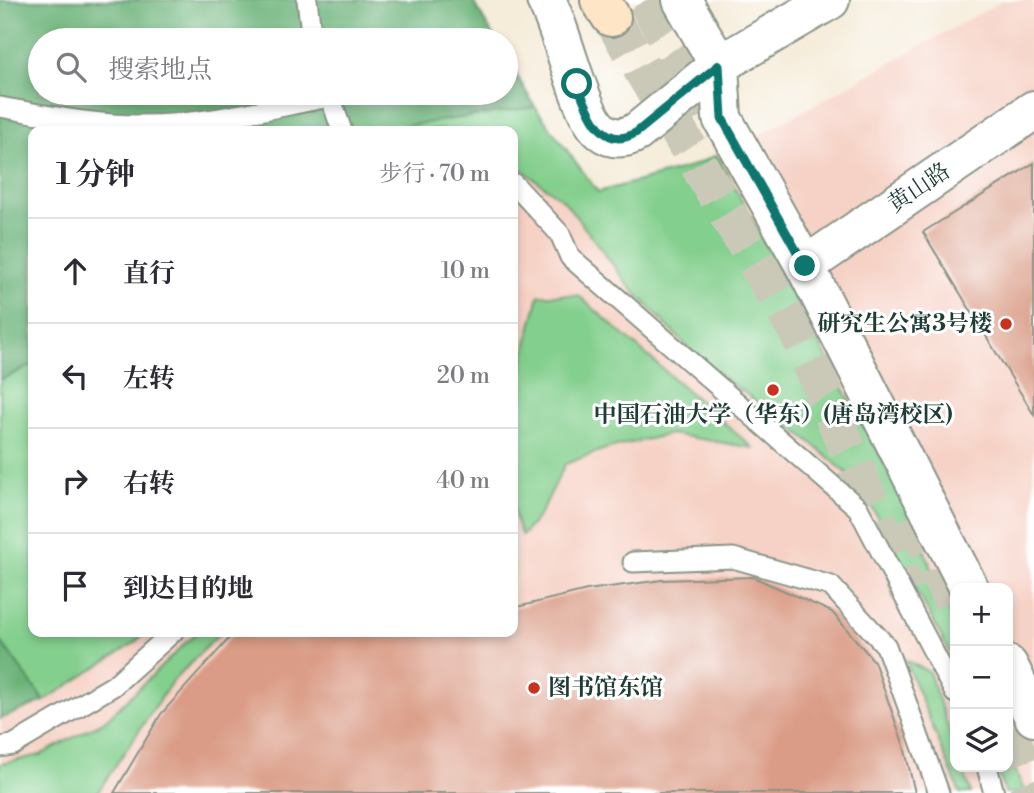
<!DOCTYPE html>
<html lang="zh">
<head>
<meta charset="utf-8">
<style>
  :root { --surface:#fff; --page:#f2f2f3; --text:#2b2b33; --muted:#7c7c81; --line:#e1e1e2 }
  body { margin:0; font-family:"Libre Bodoni","Noto Serif SC",serif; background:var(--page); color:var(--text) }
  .controls { position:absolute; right:21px; bottom:21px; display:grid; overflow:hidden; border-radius:14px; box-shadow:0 4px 10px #0003 }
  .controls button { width:63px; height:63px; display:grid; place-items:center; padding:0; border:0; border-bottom:2px solid var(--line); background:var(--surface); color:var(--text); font:35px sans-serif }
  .stop { position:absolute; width:21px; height:21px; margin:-16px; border:5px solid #0f766e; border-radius:50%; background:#fff }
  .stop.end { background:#0f766e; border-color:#fff; box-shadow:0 2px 7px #0008 }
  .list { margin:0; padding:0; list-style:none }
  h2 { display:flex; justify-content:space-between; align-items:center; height:91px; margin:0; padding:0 28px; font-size:30px }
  h2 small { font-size:23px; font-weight:400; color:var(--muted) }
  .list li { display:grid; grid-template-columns:46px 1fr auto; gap:21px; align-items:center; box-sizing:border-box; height:105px; padding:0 28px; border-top:2px solid var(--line) }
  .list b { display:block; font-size:26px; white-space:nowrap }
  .list em { font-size:23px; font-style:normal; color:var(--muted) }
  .icon { flex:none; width:38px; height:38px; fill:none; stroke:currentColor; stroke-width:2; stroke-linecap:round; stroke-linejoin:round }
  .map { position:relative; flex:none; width:1034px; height:793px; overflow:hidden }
  .search { position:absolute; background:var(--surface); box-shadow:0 4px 10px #0003; left:28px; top:28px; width:490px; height:77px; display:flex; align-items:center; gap:18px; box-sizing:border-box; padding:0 24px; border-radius:38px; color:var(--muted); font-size:26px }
  .panel { position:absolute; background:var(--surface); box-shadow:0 4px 10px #0003; left:28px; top:126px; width:490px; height:511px; border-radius:14px }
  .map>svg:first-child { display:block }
  .built { fill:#f6d1c5; fill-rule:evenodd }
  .green { fill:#83cf8d; stroke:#518660; stroke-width:2 }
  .forest { fill:#6ab278; stroke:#447856; stroke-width:2 }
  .building { fill:#da9c86 }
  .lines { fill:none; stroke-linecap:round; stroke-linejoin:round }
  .secondary-tunnel { stroke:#cac9b8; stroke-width:38; stroke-dasharray:38 19; stroke-linecap:butt }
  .service-casing { stroke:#8a9486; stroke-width:23 }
  .minor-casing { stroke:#8a9486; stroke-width:42 }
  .tertiary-casing { stroke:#8a9486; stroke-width:42 }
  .secondary-casing { stroke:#8a9486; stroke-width:42 }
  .service { stroke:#fff; stroke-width:19 }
  .minor { stroke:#fff; stroke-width:38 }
  .tertiary { stroke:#fff; stroke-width:38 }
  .secondary { stroke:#fde5c5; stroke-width:38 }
  .route { stroke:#0f766e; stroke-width:9 }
  .poi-dot { fill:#c8321e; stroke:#fff; stroke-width:2.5 }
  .labels { text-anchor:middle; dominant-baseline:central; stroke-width:6; stroke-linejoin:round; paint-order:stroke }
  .street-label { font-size:23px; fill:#1f3d34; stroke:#fff }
  .poi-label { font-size:23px; font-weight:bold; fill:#1f3d34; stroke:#fff; text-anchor:end }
</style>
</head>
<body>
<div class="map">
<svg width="1034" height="793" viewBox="0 0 1034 793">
  <rect width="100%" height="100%" fill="#fff"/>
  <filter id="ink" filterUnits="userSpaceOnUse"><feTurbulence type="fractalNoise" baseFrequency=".0143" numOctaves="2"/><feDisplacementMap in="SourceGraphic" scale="14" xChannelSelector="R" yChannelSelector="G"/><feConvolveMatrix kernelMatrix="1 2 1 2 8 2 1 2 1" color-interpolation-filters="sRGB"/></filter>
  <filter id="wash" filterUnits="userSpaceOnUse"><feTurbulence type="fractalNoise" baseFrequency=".00686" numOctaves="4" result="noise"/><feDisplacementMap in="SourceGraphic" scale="28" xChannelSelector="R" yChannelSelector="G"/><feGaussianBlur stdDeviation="1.57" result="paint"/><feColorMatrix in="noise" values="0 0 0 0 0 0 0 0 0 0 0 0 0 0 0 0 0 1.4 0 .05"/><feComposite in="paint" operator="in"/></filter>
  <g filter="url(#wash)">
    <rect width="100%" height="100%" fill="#f5ecd9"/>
    <path class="built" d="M0,0H472L496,40H40V93H506V57L535,107L598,192L687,168L738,147L1004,0H1034V793H0ZM33,131H513V632H33ZM955,588H1008V767H955Z"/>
    <g class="green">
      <polygon points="535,107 598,192 687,168 717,155 902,496 955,625 955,662 860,485 807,439 699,359 630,287 564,201 513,163 513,131 381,129"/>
      <path d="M539,295H578L753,448L671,434L608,448L565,464L541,513L522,536C495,483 523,353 539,295Z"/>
      <polygon points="33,365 33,632 145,632 136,642 44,701 0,640 0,380"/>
      <polygon points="197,632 221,632 171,683 97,793 0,793 0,764 40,755 105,721"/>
      <polygon points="905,660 929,672 955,747 955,767 962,767 971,793 960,793"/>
      <polygon points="1008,752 1025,793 1005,793 996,767 1008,767"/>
    </g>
    <g class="forest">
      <polygon points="0,0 472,0 496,40 40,40 40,93 506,93 506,57 535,107 370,131 33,131 33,365 0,380"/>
      <polygon points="0,640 44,701 0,719"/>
    </g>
    <g id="blocks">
      <g class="building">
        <polygon points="1034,163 1034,415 923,232"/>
        <polygon points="753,577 832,612 874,661 904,746 915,793 114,793 161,714 235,632 513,632 513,608 587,590 662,580"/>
      </g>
    </g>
  </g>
  <g filter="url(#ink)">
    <use href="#blocks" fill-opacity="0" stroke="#8a9486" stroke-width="2"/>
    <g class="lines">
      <g class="secondary-tunnel">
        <polyline points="646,0 709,112"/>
        <polyline points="611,17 799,335 908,592"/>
        <polyline points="913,515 955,609"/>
        <polyline points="1008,728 1032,793"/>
      </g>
      <g class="service-casing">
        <g id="service">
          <polyline points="307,0 312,40"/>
          <polyline points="329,93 342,131"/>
          <path d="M0,107C46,115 92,125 139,125C199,126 270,108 330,97"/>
          <polyline points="513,183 560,234 570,257 858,508 955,693"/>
          <polyline points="633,562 733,558 831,586 886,646 939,793"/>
          <polyline points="0,747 13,745 113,686 173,632"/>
          <polyline points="987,767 994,793"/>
        </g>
      </g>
      <g class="minor-casing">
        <g id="minor">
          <polyline points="719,65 722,118 805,266 969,588"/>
          <polyline points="805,266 1034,110"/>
          <polyline points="1008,665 1034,717"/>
        </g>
      </g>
      <g class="tertiary-casing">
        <g id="tertiary">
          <path d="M546,0C563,30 579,114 601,131C612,140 625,139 637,132L719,65L830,0"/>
          <polyline points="682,0 719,65"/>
        </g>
      </g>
      <g class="secondary-casing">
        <polyline id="secondary" points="600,0 611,17"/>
      </g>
      <use href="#service" class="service"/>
      <use href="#minor" class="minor"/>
      <use href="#tertiary" class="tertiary"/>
      <use href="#secondary" class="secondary"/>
    </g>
  </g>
  <g class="lines" filter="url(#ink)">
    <path class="route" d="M577,84C588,109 601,154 637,132L719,65L722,118L805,266"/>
  </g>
  <g class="poi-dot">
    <circle cx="1006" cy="324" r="7"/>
    <circle cx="773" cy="390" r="7"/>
    <circle cx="534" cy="688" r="7"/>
  </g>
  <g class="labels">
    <g class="street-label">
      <text transform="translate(919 188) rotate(-34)">黄山路</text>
    </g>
    <g class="poi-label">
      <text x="992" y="324">研究生公寓3号楼</text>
      <text x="773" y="415" text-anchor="middle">中国石油大学（华东）(唐岛湾校区)</text>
      <text x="548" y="688" text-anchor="start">图书馆东馆</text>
    </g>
  </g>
</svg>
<div class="controls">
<button>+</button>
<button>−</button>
<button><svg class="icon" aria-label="layers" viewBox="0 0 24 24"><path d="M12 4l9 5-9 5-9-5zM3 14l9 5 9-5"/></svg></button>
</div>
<div class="stop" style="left:577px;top:84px"></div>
<div class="stop end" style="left:805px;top:266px"></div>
<div class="search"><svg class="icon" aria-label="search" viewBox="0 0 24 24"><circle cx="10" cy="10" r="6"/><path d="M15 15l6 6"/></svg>搜索地点</div>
<section class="panel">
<h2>1 分钟<small>步行 · 70 m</small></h2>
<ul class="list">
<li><svg class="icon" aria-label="ahead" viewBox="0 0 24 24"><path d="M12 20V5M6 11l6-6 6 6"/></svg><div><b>直行</b></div><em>10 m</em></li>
<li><svg class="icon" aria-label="left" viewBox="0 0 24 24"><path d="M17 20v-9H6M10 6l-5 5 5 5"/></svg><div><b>左转</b></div><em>20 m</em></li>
<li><svg class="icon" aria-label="right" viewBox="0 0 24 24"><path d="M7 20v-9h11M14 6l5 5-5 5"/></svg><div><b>右转</b></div><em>40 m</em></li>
<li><svg class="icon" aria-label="arrive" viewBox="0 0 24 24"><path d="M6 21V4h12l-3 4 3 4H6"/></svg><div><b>到达目的地</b></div></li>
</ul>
</section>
</div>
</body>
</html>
